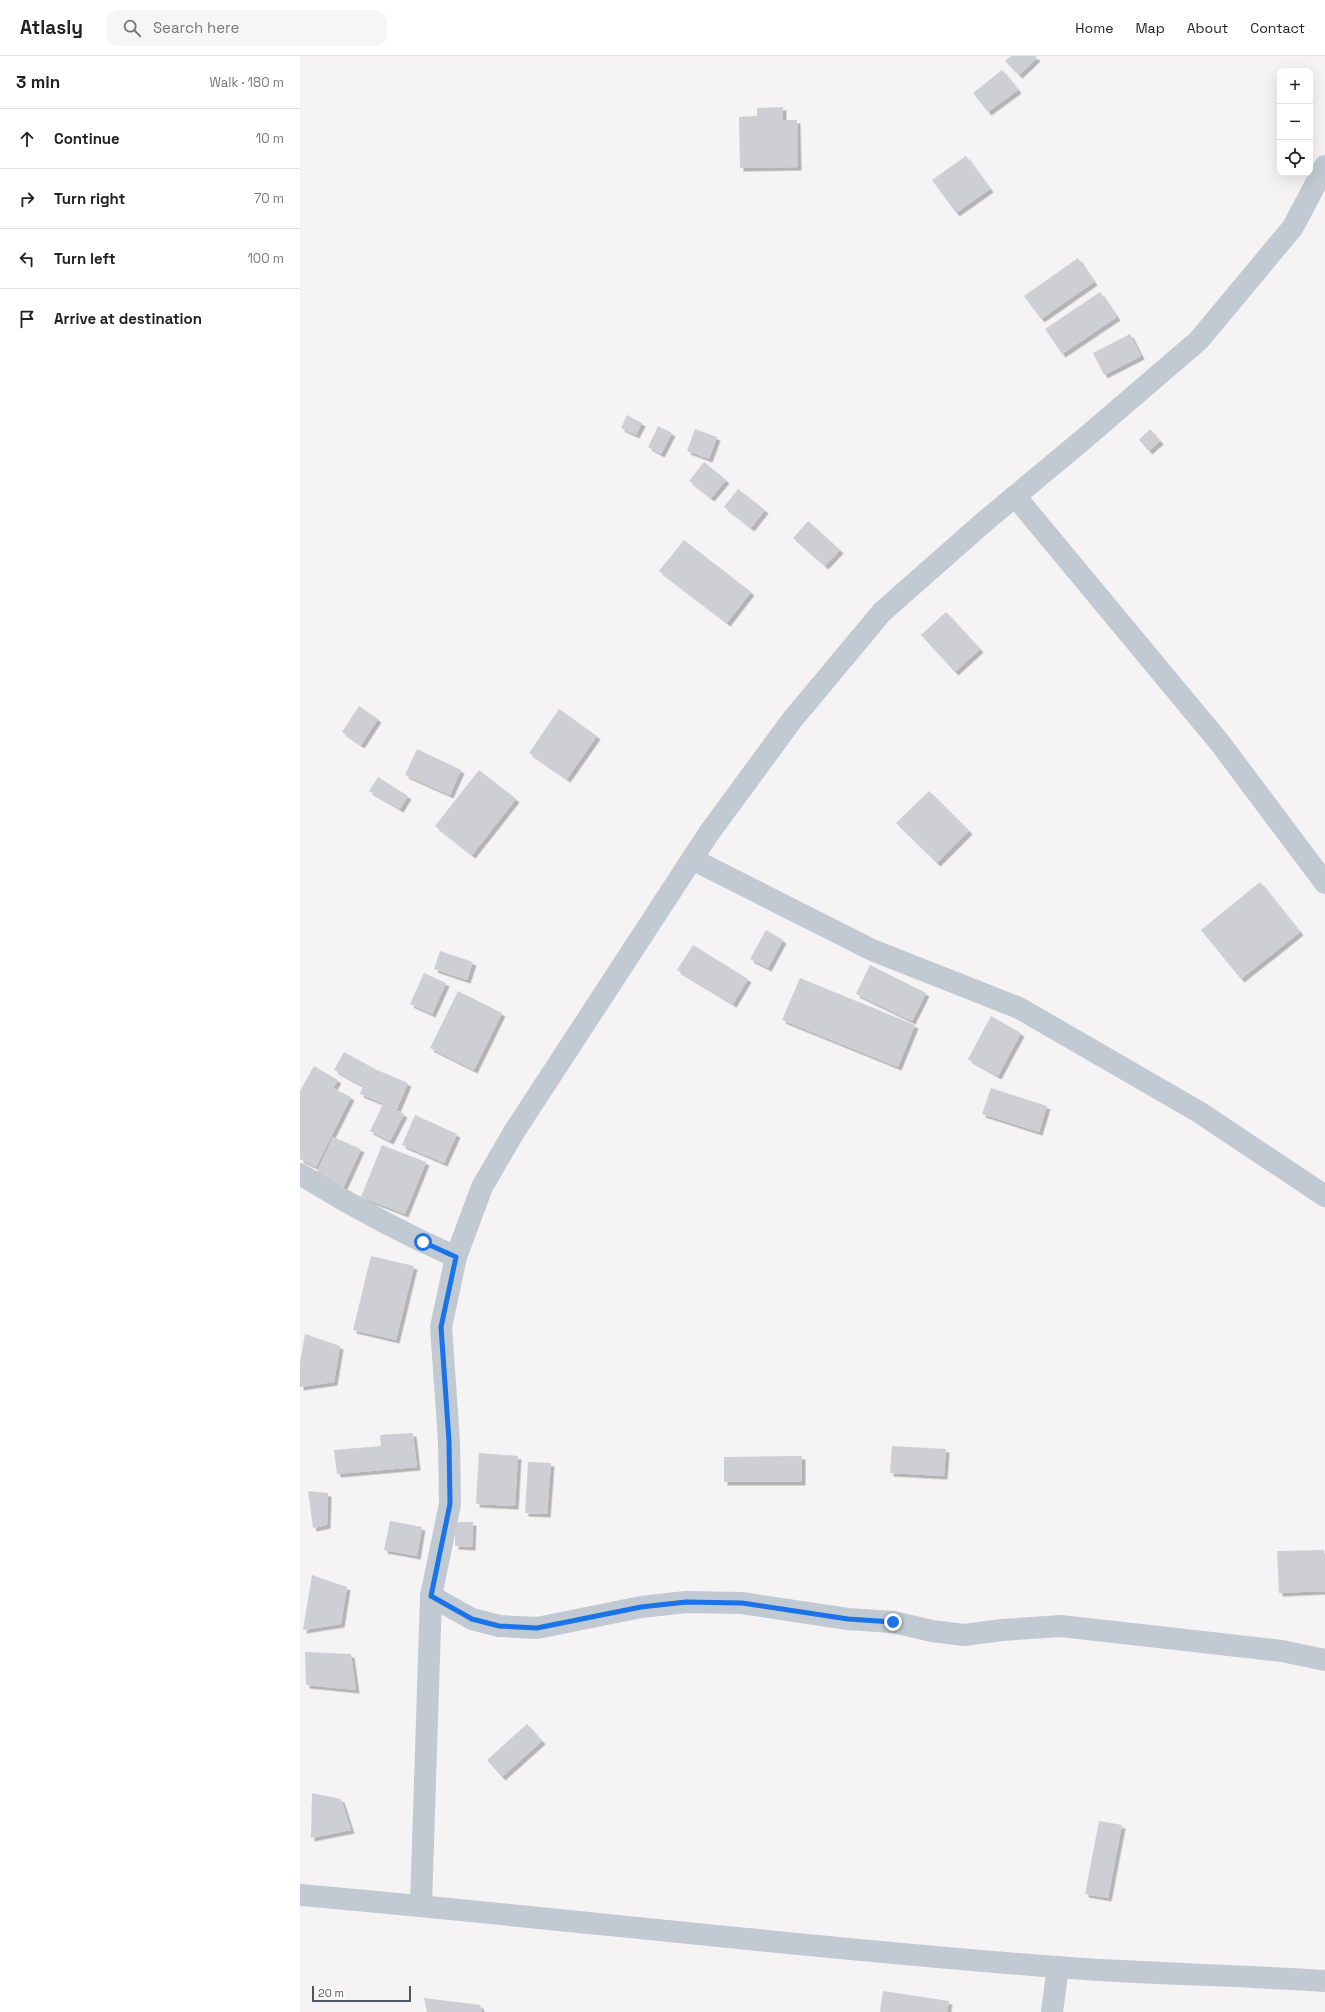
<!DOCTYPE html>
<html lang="en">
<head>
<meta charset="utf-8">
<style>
  :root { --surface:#fff; --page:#f6f6f6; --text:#222; --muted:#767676; --line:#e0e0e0 }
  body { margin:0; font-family:"Space Grotesk",sans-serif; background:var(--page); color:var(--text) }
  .controls { position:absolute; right:12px; top:12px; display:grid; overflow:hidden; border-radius:8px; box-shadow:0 4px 16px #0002 }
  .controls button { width:36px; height:36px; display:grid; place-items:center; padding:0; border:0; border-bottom:1px solid var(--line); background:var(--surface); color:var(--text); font:20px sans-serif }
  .scale { position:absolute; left:12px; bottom:10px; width:99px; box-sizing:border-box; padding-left:4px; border:2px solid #4a5661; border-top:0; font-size:11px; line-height:14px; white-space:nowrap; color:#4a5661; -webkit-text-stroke:3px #fff; paint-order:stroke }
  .stop { position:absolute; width:12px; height:12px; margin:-9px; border:3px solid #1a73e8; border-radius:50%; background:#fff }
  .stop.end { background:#1a73e8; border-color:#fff; box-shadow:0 1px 4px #0008 }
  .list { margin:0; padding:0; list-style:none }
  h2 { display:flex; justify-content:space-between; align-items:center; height:52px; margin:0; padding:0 16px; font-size:17px }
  h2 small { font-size:13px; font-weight:400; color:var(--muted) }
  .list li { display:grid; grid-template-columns:26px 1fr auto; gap:12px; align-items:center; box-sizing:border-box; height:60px; padding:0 16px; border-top:1px solid var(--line) }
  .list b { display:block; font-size:15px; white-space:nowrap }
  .list em { font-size:13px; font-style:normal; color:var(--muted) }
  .icon { flex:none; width:22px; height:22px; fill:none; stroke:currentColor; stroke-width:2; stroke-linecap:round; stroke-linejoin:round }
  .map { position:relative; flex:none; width:1025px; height:1956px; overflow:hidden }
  header { display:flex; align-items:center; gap:24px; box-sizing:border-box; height:56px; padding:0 20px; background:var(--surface); border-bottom:1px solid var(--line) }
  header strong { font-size:19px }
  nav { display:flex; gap:22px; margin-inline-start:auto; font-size:14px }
  .search { width:280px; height:36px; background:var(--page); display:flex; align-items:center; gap:10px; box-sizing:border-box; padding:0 14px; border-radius:12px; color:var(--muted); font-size:15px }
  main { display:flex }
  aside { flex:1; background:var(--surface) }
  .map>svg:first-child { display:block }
  .building { fill:#cdcfd5; filter:url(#shadow) }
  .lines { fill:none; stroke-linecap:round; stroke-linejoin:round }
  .street { stroke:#c1cad2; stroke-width:22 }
  .route { stroke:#1a73e8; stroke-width:5 }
</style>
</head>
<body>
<header>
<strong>Atlasly</strong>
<div class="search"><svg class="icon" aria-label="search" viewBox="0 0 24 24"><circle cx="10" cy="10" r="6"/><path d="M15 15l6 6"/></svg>Search here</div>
<nav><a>Home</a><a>Map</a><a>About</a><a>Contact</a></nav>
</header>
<main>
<aside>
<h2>3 min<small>Walk · 180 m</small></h2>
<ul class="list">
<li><svg class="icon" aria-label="ahead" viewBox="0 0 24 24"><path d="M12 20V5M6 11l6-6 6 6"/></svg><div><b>Continue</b></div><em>10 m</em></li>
<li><svg class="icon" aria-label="right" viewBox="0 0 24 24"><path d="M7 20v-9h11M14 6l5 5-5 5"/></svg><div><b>Turn right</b></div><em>70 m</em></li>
<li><svg class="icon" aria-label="left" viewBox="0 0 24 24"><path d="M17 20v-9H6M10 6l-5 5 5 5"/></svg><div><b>Turn left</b></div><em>100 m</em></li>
<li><svg class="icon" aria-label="arrive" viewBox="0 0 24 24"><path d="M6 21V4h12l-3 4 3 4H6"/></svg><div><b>Arrive at destination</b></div></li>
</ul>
</aside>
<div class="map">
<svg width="1025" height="1956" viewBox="0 0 1025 1956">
  <defs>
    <filter id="shadow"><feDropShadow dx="3.5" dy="3.5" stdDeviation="0" flood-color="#0004"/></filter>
  </defs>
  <rect width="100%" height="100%" fill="#f5f3f3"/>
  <g class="building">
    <polygon points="711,0 735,0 737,2 719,19 705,5"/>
    <polygon points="702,14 718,34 688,56 673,37"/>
    <polygon points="483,51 483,64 497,64 498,111 440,112 439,61 457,60 457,52"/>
    <polygon points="666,100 690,133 656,157 632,124"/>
    <polygon points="778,202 794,226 741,263 724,240"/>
    <polygon points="800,236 817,261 762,298 745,273"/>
    <polygon points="830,278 841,300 804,319 793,297"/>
    <polygon points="327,359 342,367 336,379 321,372"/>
    <polygon points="358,370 372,377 361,398 348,391"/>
    <polygon points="395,373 417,381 409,403 387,395"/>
    <polygon points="850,373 860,385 849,395 839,384"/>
    <polygon points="404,406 426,424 411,442 389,425"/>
    <polygon points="438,433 465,454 451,472 424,451"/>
    <polygon points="508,465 540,494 525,510 493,482"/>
    <polygon points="384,484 451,536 427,567 359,515"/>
    <polygon points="646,556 680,593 655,616 621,579"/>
    <polygon points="59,650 78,663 61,689 42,676"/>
    <polygon points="259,653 297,680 267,723 229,697"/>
    <polygon points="117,693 161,714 150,739 105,719"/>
    <polygon points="179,714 216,743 172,799 135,770"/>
    <polygon points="78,721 108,740 100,753 69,735"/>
    <polygon points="629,735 669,775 637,807 596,767"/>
    <polygon points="960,826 1000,876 941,923 901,874"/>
    <polygon points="466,874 483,884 468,912 450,903"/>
    <polygon points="393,889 448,923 433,948 377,914"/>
    <polygon points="140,895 173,906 167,924 134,913"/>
    <polygon points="570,909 626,937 612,965 556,938"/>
    <polygon points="124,917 146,927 132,958 110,948"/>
    <polygon points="500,922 615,969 598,1011 482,964"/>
    <polygon points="158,935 202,957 174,1014 130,992"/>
    <polygon points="691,960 721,977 698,1020 668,1003"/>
    <polygon points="44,996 77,1014 108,1027 97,1053 60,1038 63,1030 34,1014"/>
    <polygon points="14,1010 38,1024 33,1032 51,1041 16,1111 0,1103 0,1035"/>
    <polygon points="691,1032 747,1050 739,1076 682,1058"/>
    <polygon points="83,1048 104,1058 90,1085 70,1075"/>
    <polygon points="115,1059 157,1078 144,1107 102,1089"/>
    <polygon points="33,1081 61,1093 43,1132 15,1120"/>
    <polygon points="82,1089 126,1106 105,1158 61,1141"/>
    <polygon points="71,1200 114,1210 96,1284 53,1274"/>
    <polygon points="5,1278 40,1290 34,1326 0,1331 0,1307"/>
    <polygon points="113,1377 117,1411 37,1418 34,1394 81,1390 80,1379"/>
    <polygon points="592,1390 646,1393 644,1420 590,1417"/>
    <polygon points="179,1397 218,1400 215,1450 176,1448"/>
    <polygon points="502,1400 502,1426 424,1426 424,1401"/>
    <polygon points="228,1406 251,1407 247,1458 225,1457"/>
    <polygon points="8,1435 28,1437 27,1469 13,1472"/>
    <polygon points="90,1465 122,1471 117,1500 84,1494"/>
    <polygon points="155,1466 173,1466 172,1491 155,1490"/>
    <polygon points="1024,1494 1025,1535 979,1537 977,1495"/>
    <polygon points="12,1519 47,1531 41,1568 3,1574"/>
    <polygon points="5,1596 51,1598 56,1634 6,1629"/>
    <polygon points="227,1668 242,1685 202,1721 187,1704"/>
    <polygon points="12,1737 41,1743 51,1774 11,1782"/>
    <polygon points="799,1765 822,1769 808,1842 785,1838"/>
    <polygon points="583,1935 649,1945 647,1956 580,1956"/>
    <polygon points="124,1942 180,1949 182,1956 127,1956"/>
  </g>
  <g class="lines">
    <g class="street">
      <polyline points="715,440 920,687 1025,827"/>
      <polyline points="392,803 572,894 719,952 899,1056 1025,1140"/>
      <path d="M0,1118C50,1149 102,1177 156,1201"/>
      <polyline points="131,1540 172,1563 199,1570 237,1572 341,1551 386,1546 442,1547 548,1563 593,1566 632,1575 664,1579 702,1574 761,1570 982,1595 1025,1604"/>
      <path d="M0,1839C252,1861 504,1892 757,1911C846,1918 936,1919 1025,1925"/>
      <polyline points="121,1849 131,1540 150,1448 149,1385 141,1271 156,1201 182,1131 214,1076 409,777 492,664 582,556 684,466 785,382 899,284 993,171 1025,110"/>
      <polyline points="752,1956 758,1911"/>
    </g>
  </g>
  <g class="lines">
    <polyline class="route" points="123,1186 156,1201 141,1271 149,1385 150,1448 131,1540 172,1563 199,1570 237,1572 341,1551 386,1546 442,1547 548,1563 593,1566"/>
  </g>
</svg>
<div class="controls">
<button>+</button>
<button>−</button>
<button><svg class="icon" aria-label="locate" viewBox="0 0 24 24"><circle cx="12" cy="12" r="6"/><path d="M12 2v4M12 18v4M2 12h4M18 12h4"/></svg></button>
</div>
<div class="scale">20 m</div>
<div class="stop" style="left:123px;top:1186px"></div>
<div class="stop end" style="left:593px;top:1566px"></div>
</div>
</main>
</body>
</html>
